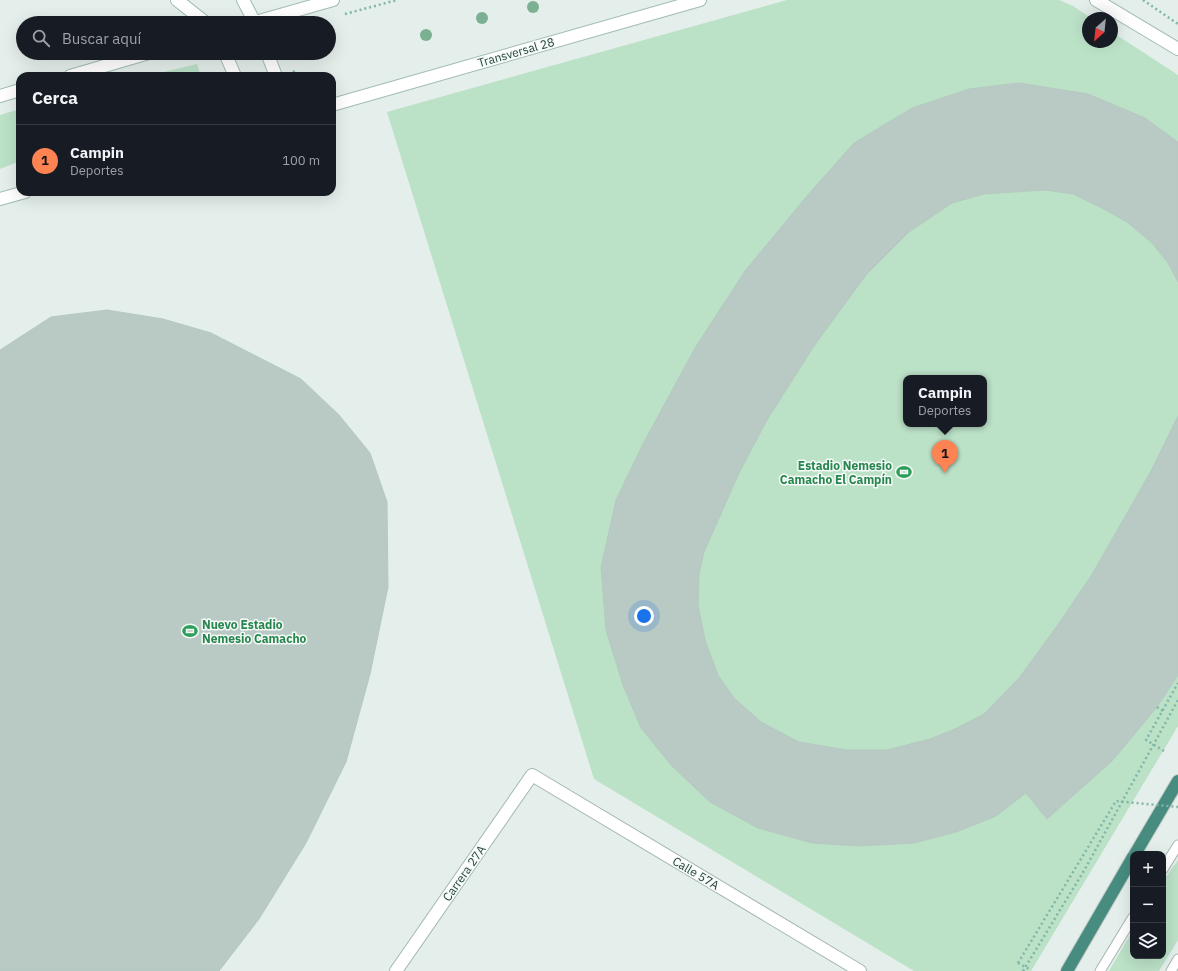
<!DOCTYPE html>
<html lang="es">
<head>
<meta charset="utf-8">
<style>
  :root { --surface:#171b24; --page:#242831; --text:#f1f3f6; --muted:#9ea1a6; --line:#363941; --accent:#fe8352 }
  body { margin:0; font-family:"IBM Plex Sans",sans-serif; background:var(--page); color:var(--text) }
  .controls { position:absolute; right:12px; bottom:12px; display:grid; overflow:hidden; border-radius:8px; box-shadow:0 4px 16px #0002 }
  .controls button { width:36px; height:36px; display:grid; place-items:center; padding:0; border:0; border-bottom:1px solid var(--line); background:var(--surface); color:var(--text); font:20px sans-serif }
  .compass { position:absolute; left:1082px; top:12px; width:36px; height:36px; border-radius:50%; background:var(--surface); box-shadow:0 4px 16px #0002; rotate:207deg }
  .you { position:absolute; left:644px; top:616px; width:14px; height:14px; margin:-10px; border:3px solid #fff; border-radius:50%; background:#1a73e8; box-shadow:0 0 0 6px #1a73e833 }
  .badge { display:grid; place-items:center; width:26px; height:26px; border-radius:50%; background:var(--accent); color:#111; font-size:13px; font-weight:700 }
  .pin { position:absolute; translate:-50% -33px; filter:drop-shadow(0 1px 2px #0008) }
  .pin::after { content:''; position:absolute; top:21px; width:14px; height:12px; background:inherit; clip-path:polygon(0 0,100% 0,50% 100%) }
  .popup { position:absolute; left:903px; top:375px; width:84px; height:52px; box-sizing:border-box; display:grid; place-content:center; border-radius:8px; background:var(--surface); filter:drop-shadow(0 1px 3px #0005); font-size:13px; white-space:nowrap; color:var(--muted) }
  .popup b { font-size:15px; color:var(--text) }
  .popup::after { content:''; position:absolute; left:50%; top:100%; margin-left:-8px; border:8px solid transparent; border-top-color:var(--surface) }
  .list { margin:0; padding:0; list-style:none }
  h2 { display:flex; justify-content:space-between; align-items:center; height:52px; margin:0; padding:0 16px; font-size:17px }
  h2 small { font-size:13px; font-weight:400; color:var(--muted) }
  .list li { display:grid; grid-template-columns:26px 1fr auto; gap:12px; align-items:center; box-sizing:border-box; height:72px; padding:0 16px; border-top:1px solid var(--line) }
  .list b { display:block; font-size:15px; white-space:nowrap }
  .list p { margin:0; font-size:13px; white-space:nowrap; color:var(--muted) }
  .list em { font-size:13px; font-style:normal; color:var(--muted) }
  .icon { flex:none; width:22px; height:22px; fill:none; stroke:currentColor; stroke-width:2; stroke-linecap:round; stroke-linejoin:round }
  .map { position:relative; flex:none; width:1178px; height:971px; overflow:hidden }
  .search { position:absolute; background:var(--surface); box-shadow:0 4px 16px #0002; left:16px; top:16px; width:320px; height:44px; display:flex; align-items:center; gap:10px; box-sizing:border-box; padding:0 14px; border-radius:22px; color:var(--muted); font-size:15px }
  .panel { position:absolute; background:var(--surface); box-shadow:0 4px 16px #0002; left:16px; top:72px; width:320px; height:124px; border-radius:12px }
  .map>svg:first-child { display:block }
  .green { fill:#bbe1c7; fill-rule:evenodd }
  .building { fill:#b8cac3; stroke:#b5c9c1 }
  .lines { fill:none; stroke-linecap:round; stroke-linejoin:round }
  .service-casing { stroke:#a6b7b2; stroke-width:11 }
  .minor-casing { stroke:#a6b7b2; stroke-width:14 }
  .secondary-casing { stroke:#a1bbb3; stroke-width:14 }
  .trunk-casing { stroke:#c1cac8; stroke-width:14 }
  .path { stroke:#81b5a7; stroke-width:2.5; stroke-dasharray:2 3; stroke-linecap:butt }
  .service { stroke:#fff; stroke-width:9 }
  .minor { stroke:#fff; stroke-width:12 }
  .secondary { stroke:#fff; stroke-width:12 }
  .trunk { stroke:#478c7f; stroke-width:12 }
  .path-bridge { stroke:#81b5a7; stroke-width:2.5; stroke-dasharray:2 3; stroke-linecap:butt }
  .tree { fill:#7cb093 }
  .labels { text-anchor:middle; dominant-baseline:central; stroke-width:3; stroke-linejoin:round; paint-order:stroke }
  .street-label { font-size:12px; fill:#21423a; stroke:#f5faf8 }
  .leisure-label { font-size:12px; font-weight:bold; fill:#27864d; stroke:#f5faf8; text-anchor:end }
</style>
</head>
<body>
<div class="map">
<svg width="1178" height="971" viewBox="0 0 1178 971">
  <rect width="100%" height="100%" fill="#e4eeea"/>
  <g class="green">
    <path d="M787,0H1059L1073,6L1091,18H1088V42H1112V32L1178,75V726L1031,971H914L594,779L387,112ZM906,378H984V424H906Z"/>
    <polygon points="197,64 201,76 147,76"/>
    <polygon points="20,109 20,161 0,169 0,115"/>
    <polygon points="1178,860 1178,940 1159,971 1109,971 1133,930 1133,956 1163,956 1163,881"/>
  </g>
  <g class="building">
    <polygon points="1019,83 1088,94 1145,118 1178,142 1178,282 1168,263 1152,243 1127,222 1102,208 1073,194 1045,190 984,194 952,203 909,232 866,275 814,346 767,420 740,471 704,552 699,574 698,605 705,640 718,675 734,698 761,722 799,742 847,750 887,750 930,739 957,728 984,714 1019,678 1057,626 1091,576 1151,471 1178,416 1178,675 1157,707 1112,761 1047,819 1026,793 996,816 956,832 914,843 860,846 812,843 758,828 710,802 672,766 641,728 623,685 606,630 601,567 616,500 643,444 695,348 745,271 806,197 854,143 912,108 969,89"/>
    <polygon points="107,310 163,319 211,333 301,379 339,415 370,453 387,502 388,587 370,674 346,762 306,843 259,919 219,971 0,971 0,350 51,317"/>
  </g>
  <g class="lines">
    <g class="service-casing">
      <g id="service">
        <polyline points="1163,869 1178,845"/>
        <polyline points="1100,971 1133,917"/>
        <polyline points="1171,971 1178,959"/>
      </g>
    </g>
    <g class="minor-casing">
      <polyline id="minor" points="396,971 532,775 860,971"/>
    </g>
    <g class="secondary-casing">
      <g id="secondary">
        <polyline points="177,0 206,23"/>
        <polyline points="243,0 255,23"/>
        <polyline points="1096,0 1178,49"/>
        <polyline points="252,23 333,0"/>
        <polyline points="225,53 235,76"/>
        <polyline points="267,53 276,76"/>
        <polyline points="70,76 149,53"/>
        <polyline points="0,96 20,90"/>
        <polyline points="332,105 700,0"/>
        <polyline points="0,199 25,192"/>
      </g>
    </g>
    <g class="trunk-casing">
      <g id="trunk">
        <polyline points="1135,854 1178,781"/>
        <polyline points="1067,971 1133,857"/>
      </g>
    </g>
    <g class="path">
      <polyline points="1143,0 1178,24"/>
      <polyline points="345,14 397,0"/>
      <polyline points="223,19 228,23"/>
      <polyline points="293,71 299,76"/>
      <polyline points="1157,707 1163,711"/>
      <polyline points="1164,751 1146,740 1178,683"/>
      <polyline points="1018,963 1031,970"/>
      <polyline points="1023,971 1085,869 1178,700"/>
    </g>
    <use href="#service" class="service"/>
    <use href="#minor" class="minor"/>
    <use href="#secondary" class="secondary"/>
    <use href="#trunk" class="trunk"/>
    <polyline class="path-bridge" points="1018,963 1116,801 1178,807"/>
  </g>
  <g class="tree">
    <circle cx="533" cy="7" r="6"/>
    <circle cx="482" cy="18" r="6"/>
    <circle cx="426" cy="35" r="6"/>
  </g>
  <defs>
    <g id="stadium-bare" transform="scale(1.2)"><path d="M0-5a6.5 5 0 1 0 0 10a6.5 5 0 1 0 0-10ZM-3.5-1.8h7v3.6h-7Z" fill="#2e9e5b" stroke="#f5faf8" stroke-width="2.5" paint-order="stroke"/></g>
  </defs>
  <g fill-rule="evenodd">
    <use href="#stadium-bare" x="904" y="472"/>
    <use href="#stadium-bare" x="190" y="631"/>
  </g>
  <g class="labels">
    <g class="street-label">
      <text transform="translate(516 52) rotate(-16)">Transversal 28</text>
      <text transform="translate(464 873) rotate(-55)">Carrera 27A</text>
      <text transform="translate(696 873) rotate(31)">Calle 57A</text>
    </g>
    <g class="leisure-label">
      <text x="892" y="465">Estadio Nemesio<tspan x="892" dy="14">Camacho El Campín</tspan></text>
      <text x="202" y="624" text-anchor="start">Nuevo Estadio<tspan x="202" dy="14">Nemesio Camacho</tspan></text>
    </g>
  </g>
</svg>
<div class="controls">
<button>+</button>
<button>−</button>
<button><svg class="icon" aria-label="layers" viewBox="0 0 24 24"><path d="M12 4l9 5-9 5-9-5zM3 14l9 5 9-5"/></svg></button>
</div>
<svg class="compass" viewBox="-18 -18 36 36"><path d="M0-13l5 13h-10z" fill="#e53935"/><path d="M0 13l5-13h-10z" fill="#9ea1a6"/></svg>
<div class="you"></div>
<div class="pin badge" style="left:945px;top:473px">1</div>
<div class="popup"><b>Campin</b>Deportes</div>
<div class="search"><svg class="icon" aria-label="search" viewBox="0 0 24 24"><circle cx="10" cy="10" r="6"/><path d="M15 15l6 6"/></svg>Buscar aquí</div>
<section class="panel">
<h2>Cerca<small></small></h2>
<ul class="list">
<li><span class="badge">1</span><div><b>Campin</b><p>Deportes</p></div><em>100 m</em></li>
</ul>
</section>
</div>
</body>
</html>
